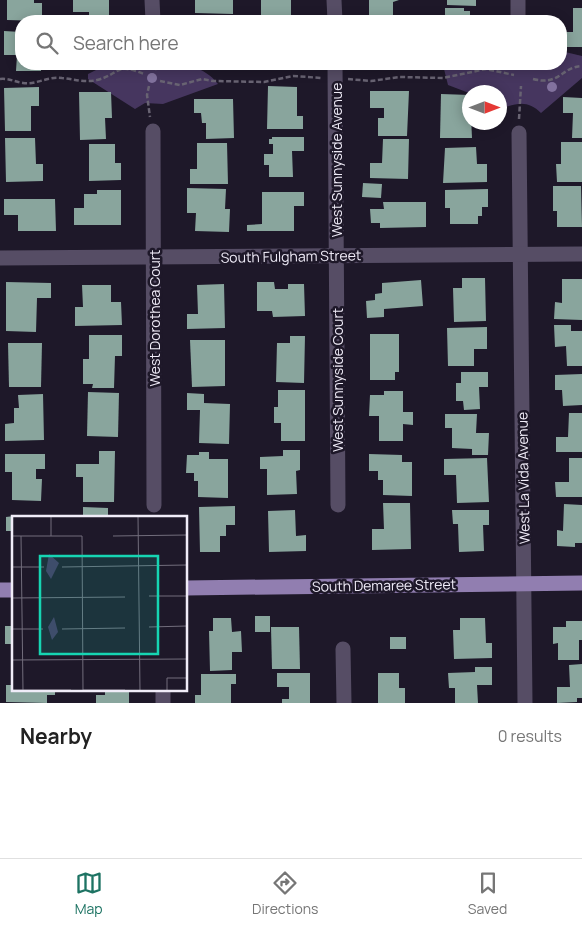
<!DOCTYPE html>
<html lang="en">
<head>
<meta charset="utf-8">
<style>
  :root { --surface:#fff; --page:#f6f6f6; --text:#222; --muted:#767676; --line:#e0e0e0; --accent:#1d7363 }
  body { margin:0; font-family:Manrope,sans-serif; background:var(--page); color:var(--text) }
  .compass { position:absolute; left:462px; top:85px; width:45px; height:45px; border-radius:50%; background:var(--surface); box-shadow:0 2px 12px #0003; rotate:90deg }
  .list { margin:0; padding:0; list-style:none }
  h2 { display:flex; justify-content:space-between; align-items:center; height:65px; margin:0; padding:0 20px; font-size:21px }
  h2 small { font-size:16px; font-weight:400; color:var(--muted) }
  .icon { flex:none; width:28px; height:28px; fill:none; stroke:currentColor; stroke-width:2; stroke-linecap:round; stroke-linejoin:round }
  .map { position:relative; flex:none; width:582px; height:703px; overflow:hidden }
  .search { position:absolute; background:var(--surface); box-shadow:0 2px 12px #0003; left:15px; right:15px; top:15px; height:55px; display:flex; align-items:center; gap:12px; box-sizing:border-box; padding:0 18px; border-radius:20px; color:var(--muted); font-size:19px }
  .sheet { height:155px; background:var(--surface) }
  nav { display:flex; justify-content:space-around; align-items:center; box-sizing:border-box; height:70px; border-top:1px solid var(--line); background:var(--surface); font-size:14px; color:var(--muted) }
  nav a { display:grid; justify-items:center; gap:2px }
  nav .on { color:var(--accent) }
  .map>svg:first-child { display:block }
  .green { fill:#46365f }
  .building { fill:#89a59d }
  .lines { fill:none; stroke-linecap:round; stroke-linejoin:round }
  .path { stroke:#686372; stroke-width:2.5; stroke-dasharray:5 2.5; stroke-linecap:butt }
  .minor { stroke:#564d65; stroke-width:15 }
  .major { stroke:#917eb0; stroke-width:15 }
  .tree { fill:#82729e }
  .labels { text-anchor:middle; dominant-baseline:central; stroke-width:5; stroke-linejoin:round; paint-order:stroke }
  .street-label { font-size:14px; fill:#f0ecf8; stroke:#1e1829 }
  .inset-road { fill:none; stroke:#726d7c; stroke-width:1 }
  .view { fill:#16d5b3; fill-opacity:0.15; stroke:#16d5b3; stroke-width:2.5 }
  .inset-edge { fill:none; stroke:#f0ecf8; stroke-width:2.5 }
</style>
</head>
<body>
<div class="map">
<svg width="582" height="703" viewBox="0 0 582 703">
  <rect width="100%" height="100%" fill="#1e1829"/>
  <g class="green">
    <path d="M561,51L582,56V78L541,113C530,102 520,102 506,107L500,104V92L469,93L448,85L444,69L453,64H561Z"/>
    <path d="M108,64C142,64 197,54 218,84L163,104L145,103L135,109L88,79V74Z"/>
  </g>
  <g class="building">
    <polygon points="7,0 34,0 34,3 42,3 42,21 7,20"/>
    <polygon points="73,0 109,0 109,16 89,16 89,12 73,12"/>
    <polygon points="195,0 233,0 233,14 195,13"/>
    <rect x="261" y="0" width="30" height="18"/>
    <polygon points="369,0 399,0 393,2 393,19 369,19"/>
    <polygon points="447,0 476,0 476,6 447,5"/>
    <polygon points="445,8 464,8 464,11 470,11 470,21 445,21"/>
    <polygon points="573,8 582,8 582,47 564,47 565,32 573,32"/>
    <polygon points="4,31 21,32 21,64 41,64 41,71 16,71 17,55 4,55"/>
    <polygon points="263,64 285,64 285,66 263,67"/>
    <rect x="375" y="64" width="41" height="3"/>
    <polygon points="268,86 297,87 297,116 303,116 303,129 267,129"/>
    <polygon points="39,87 39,106 31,106 31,131 5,131 4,88"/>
    <polygon points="370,91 409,91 407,136 378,136 378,118 384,118 384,108 370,108"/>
    <polygon points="79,92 111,92 112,118 105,118 106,139 80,140"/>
    <polygon points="441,94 470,95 472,138 440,138"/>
    <polygon points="563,97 582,98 582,138 572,138 573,113 563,113"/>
    <polygon points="194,99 233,99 234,138 206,139 206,123 202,123 201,113 194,113"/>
    <polygon points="272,137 304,137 304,151 292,151 293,177 269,177 269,165 264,165 264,154 273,154 273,144 269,144 269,139 272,139"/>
    <polygon points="5,138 35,138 36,164 43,164 43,181 6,182"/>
    <polygon points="383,139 409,139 408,179 370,178 370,163 382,163"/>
    <polygon points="561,142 582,142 582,182 557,182 556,164 561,164"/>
    <polygon points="197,143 227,143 228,184 190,184 190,169 197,169"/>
    <polygon points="89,144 115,144 115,163 121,163 121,180 89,181"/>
    <polygon points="476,147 477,164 487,164 487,182 443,183 445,148"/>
    <polygon points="363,183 382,184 381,198 362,197"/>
    <polygon points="553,186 581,186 582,227 557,227 557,211 553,211"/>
    <polygon points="187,188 226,189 225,209 230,209 229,232 195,231 196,213 187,213"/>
    <polygon points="488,189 488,207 482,207 482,216 478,216 478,224 450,224 450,208 445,208 445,190"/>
    <polygon points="97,190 121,190 121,225 74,225 74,208 84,208 84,194 97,194"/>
    <polygon points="262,192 304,192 304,206 294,206 294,231 247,231 247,225 262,224"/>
    <polygon points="4,199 55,199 56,231 18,231 18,215 4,215"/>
    <polygon points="383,202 426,202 426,227 380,228 380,223 371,223 370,209 384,209"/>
    <polygon points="462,278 485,278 486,321 454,322 453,288 462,288"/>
    <polygon points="562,279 582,279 582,320 554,319 555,302 562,303"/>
    <polygon points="421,280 423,306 384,309 384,317 367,318 366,301 375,300 375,294 382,293 382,283"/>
    <polygon points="6,282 51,283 51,298 37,298 36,332 6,331"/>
    <polygon points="257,282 274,282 275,289 288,289 288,284 304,284 305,316 273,317 272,311 257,311"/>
    <polygon points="224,284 225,328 187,329 187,314 198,314 197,285"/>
    <polygon points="82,285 111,285 111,302 121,302 122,325 75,326 75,307 83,307"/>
    <polygon points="554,325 571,325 571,331 582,331 582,366 567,366 566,346 555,347"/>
    <polygon points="487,327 487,349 474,349 474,366 448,366 447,328"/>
    <polygon points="370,334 399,334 399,372 395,372 395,380 370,380"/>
    <polygon points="89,335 122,335 122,356 115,356 114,388 92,388 93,384 83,384 83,359 89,359"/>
    <polygon points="290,336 305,336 304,383 276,382 277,343 290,343"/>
    <polygon points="190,340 225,340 225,386 192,387"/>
    <polygon points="8,343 42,343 41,387 9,387"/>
    <polygon points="461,372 488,372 488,387 479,387 480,409 464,410 463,401 456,401 456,383 461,383"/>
    <polygon points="582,374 582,405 563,406 562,390 555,390 555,375"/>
    <polygon points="278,390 305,390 305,441 281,441 281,423 274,423 274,407 278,407"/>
    <polygon points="384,391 403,391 403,412 413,412 413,425 403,424 403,441 379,441 379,416 369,416 370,395 384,395"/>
    <polygon points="88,392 119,393 118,437 87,436"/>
    <polygon points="187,393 204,394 204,403 230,404 229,444 199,443 200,410 187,410"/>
    <polygon points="43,394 44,440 5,441 5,424 14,423 14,408 19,408 18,395"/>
    <polygon points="569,413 582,413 582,452 556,452 556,437 568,437"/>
    <polygon points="445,414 477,414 476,433 489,433 488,455 472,455 472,449 452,448 452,428 445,428"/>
    <polygon points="283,450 300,450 300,470 296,471 297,494 267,495 267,469 260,469 260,457 283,456"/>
    <polygon points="99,451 115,451 114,502 83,502 83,477 76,477 76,464 99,464"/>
    <polygon points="199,452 209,452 209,459 228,459 228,498 198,497 198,481 194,481 194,473 186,473 187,455 199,455"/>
    <polygon points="5,454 45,454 45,469 36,469 36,479 42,479 41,501 12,500 12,472 5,472"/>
    <polygon points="369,454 402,455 402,462 412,462 412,496 383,495 383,480 378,480 378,471 369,471"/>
    <polygon points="487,458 489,502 457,503 456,475 444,475 444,459"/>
    <polygon points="569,458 582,458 582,497 556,497 555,482 569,482"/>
    <polygon points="383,503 410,503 411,549 372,550 372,529 384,529"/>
    <polygon points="564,504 582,505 582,543 575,543 575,547 557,546 557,530 563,531"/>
    <polygon points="235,506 235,525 226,525 226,536 220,536 220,552 200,552 199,507"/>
    <polygon points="83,507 108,508 108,517 83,517"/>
    <polygon points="295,510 296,536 306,535 306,551 269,552 268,511"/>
    <polygon points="452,510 489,510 489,525 483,525 484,551 459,552 458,524 453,524"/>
    <polygon points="6,517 14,516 14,531 6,531"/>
    <rect x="255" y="616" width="15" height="16"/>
    <polygon points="213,618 231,618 232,632 241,631 242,652 232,652 232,670 210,671 209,631 213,631"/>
    <polygon points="460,618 485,618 486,643 492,643 492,658 454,659 453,630 460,630"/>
    <polygon points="566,621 582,621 582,640 579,640 579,660 558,660 558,643 553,644 553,627 566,627"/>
    <rect x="5" y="626" width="9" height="18"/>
    <polygon points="271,627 299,627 300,669 272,669"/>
    <rect x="390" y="637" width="16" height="12"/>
    <polygon points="582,664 582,698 577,698 577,702 557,703 557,687 570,687 569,665"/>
    <polygon points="475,667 492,667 492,685 477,685 478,703 455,703 455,688 449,688 448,673 475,672"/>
    <polygon points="277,673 310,673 310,703 282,703 282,699 289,699 289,687 277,687"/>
    <polygon points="378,673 399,673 399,688 405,688 405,703 378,703"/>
    <polygon points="201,674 236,674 236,684 231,684 231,703 195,703 195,695 201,695"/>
    <polygon points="6,685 14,685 14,689 55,689 55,695 47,695 47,703 6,702"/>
    <polygon points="105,689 129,689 129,703 96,703 96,695 105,695"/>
  </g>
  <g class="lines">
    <g class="path">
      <polyline points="526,67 526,64"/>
      <polyline points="155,70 157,64"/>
      <path d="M0,79C9,78 15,82 23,83C36,85 48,76 62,78C74,79 85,83 97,80C121,74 114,62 144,74"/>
      <polyline points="348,79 371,81 400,77 443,78 486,69 514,75"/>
      <path d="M533,79C560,86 561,67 582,66"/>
      <polyline points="160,81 180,85 202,79 213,81 264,82 293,76 322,78"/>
      <polyline points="149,86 147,95 150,117"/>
      <polyline points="519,119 521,86"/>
    </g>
    <g class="minor">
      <polyline points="152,0 153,21"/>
      <polyline points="334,0 335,21"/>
      <polyline points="518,0 518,21"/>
      <polyline points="335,64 338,505"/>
      <polyline points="153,131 154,505"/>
      <polyline points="519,133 525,703"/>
      <polyline points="0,258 582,254"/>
      <polyline points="343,649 344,703"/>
      <polyline points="163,689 163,703"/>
    </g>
    <g class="major">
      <polyline points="186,588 582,583"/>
      <polyline points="0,590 14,590"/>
    </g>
  </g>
  <g class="tree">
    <circle cx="152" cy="78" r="5"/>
    <circle cx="552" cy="87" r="5"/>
  </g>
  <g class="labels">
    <g class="street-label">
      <text transform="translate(336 160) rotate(-90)">West Sunnyside Avenue</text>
      <text transform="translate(291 256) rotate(-1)">South Fulgham Street</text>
      <text transform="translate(154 318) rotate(-90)">West Dorothea Court</text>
      <text transform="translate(337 380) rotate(-90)">West Sunnyside Court</text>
      <text transform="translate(523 478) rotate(-91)">West La Vida Avenue</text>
      <text transform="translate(384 585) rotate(-1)">South Demaree Street</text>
    </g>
  </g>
  <g transform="translate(12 516)">
    <rect width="175" height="175" fill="#1e1829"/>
    <path d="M37,38L47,47L39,63L34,55ZM42,101L46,116L40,124L36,111Z" fill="#46365f"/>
    <path class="inset-road" d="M39,0V20M126,0L128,175M0,20H70L71,175M9,20L11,175M101,20L175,19M0,51H32M50,51L175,49M137,80H175M0,82L113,81M137,111L175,110M0,113H31M50,113L113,112M0,144L175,143M0,174H59M71,174H113M155,175V162H175"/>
    <path class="view" d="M28,40H146V138H28Z"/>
    <rect width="175" height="175" class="inset-edge"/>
  </g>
</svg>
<svg class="compass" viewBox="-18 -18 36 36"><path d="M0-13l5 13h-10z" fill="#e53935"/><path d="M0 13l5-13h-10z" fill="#767676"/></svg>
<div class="search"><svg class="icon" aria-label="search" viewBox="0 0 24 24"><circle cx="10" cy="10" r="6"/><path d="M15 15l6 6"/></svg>Search here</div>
</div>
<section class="sheet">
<h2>Nearby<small>0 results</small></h2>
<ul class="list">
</ul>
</section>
<nav>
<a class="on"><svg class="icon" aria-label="map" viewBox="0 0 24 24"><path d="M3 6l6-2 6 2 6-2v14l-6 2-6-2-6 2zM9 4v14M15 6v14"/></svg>Map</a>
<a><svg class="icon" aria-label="directions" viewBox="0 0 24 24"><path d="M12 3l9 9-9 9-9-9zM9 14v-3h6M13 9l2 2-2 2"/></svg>Directions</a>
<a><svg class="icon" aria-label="saved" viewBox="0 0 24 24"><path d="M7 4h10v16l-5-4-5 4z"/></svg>Saved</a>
</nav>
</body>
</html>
